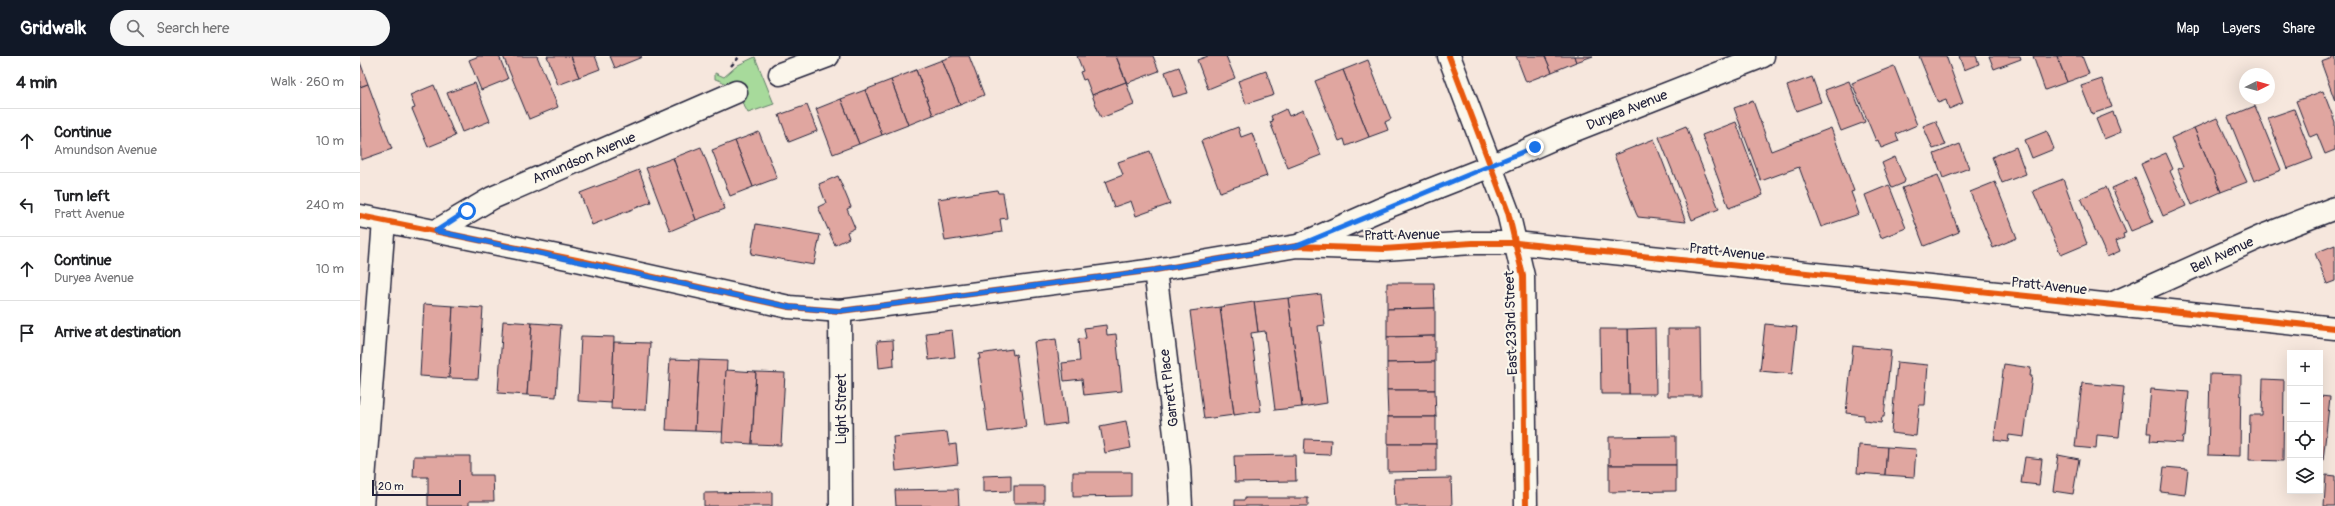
<!DOCTYPE html>
<html lang="en">
<head>
<meta charset="utf-8">
<style>
  :root { --surface:#fff; --page:#f6f6f6; --text:#202124; --muted:#757577; --line:#e0e0e0; --accent:#111827 }
  body { margin:0; font-family:Pangolin,sans-serif; background:var(--page); color:var(--text) }
  .controls { position:absolute; right:12px; bottom:12px; display:grid; overflow:hidden; border-radius:0px; box-shadow:0 4px 16px #0002 }
  .controls button { width:36px; height:36px; display:grid; place-items:center; padding:0; border:0; border-bottom:1px solid var(--line); background:var(--surface); color:var(--text); font:20px sans-serif }
  .compass { position:absolute; left:1879px; top:12px; width:36px; height:36px; border-radius:50%; background:var(--surface); box-shadow:0 4px 16px #0002; rotate:85deg }
  .scale { position:absolute; left:12px; bottom:10px; width:89px; box-sizing:border-box; padding-left:4px; border:2px solid #22223b; border-top:0; font-size:11px; line-height:14px; white-space:nowrap; color:#22223b; -webkit-text-stroke:3px #fbf7ec; paint-order:stroke }
  .stop { position:absolute; width:12px; height:12px; margin:-9px; border:3px solid #1a73e8; border-radius:50%; background:#fff }
  .stop.end { background:#1a73e8; border-color:#fff; box-shadow:0 1px 4px #0008 }
  .list { margin:0; padding:0; list-style:none }
  h2 { display:flex; justify-content:space-between; align-items:center; height:52px; margin:0; padding:0 16px; font-size:17px }
  h2 small { font-size:13px; font-weight:400; color:var(--muted) }
  .list li { display:grid; grid-template-columns:26px 1fr auto; gap:12px; align-items:center; box-sizing:border-box; height:64px; padding:0 16px; border-top:1px solid var(--line) }
  .list b { display:block; font-size:15px; white-space:nowrap }
  .list p { margin:0; font-size:13px; white-space:nowrap; color:var(--muted) }
  .list em { font-size:13px; font-style:normal; color:var(--muted) }
  .icon { flex:none; width:22px; height:22px; fill:none; stroke:currentColor; stroke-width:2; stroke-linecap:round; stroke-linejoin:round }
  .map { position:relative; flex:none; width:1975px; height:450px; overflow:hidden }
  header { display:flex; align-items:center; gap:24px; box-sizing:border-box; height:56px; padding:0 20px; background:var(--accent); color:#fff }
  header strong { font-size:19px }
  nav { display:flex; gap:22px; margin-inline-start:auto; font-size:14px }
  .search { width:280px; height:36px; background:var(--page); display:flex; align-items:center; gap:10px; box-sizing:border-box; padding:0 14px; border-radius:22px; color:var(--muted); font-size:15px }
  main { display:flex }
  aside { flex:1; background:var(--surface) }
  .map>svg:first-child { display:block }
  .green { fill:#a7da9b; stroke:#647e6b }
  .building { fill:#e0a6a0; stroke:#22223b }
  .lines { fill:none; stroke-linecap:round; stroke-linejoin:round }
  .street-casing { stroke:#22223b; stroke-width:25 }
  .secondary-casing { stroke:#22223b; stroke-width:25 }
  .primary-casing { stroke:#22223b; stroke-width:25 }
  .path { stroke:#22223b; stroke-width:2.5; stroke-dasharray:4 3; stroke-linecap:butt }
  .street { stroke:#fbf7ec; stroke-width:22 }
  .secondary { stroke:#fbf7ec; stroke-width:22 }
  .primary { stroke:#fbf7ec; stroke-width:22 }
  .cycleway-casing { stroke:#fbf7ec; stroke-width:8 }
  .cycleway { stroke:#e8590c; stroke-width:6 }
  .route { stroke:#1a73e8; stroke-width:5 }
  .labels { text-anchor:middle; dominant-baseline:central; stroke-width:4; stroke-linejoin:round; paint-order:stroke }
  .street-label { font-size:14px; fill:#22223b; stroke:#fbf7ec }
</style>
</head>
<body>
<header>
<strong>Gridwalk</strong>
<div class="search"><svg class="icon" aria-label="search" viewBox="0 0 24 24"><circle cx="10" cy="10" r="6"/><path d="M15 15l6 6"/></svg>Search here</div>
<nav><a>Map</a><a>Layers</a><a>Share</a></nav>
</header>
<main>
<aside>
<h2>4 min<small>Walk · 260 m</small></h2>
<ul class="list">
<li><svg class="icon" aria-label="ahead" viewBox="0 0 24 24"><path d="M12 20V5M6 11l6-6 6 6"/></svg><div><b>Continue</b><p>Amundson Avenue</p></div><em>10 m</em></li>
<li><svg class="icon" aria-label="left" viewBox="0 0 24 24"><path d="M17 20v-9H6M10 6l-5 5 5 5"/></svg><div><b>Turn left</b><p>Pratt Avenue</p></div><em>240 m</em></li>
<li><svg class="icon" aria-label="ahead" viewBox="0 0 24 24"><path d="M12 20V5M6 11l6-6 6 6"/></svg><div><b>Continue</b><p>Duryea Avenue</p></div><em>10 m</em></li>
<li><svg class="icon" aria-label="arrive" viewBox="0 0 24 24"><path d="M6 21V4h12l-3 4 3 4H6"/></svg><div><b>Arrive at destination</b></div></li>
</ul>
</aside>
<div class="map">
<svg width="1975" height="450" viewBox="0 0 1975 450">
  <rect width="100%" height="100%" fill="#f6e7dd"/>
  <filter id="ink" filterUnits="userSpaceOnUse"><feTurbulence type="fractalNoise" baseFrequency=".025" numOctaves="2"/><feDisplacementMap in="SourceGraphic" scale="8" xChannelSelector="R" yChannelSelector="G"/><feConvolveMatrix kernelMatrix="1 2 1 2 8 2 1 2 1" color-interpolation-filters="sRGB"/></filter>
  <g filter="url(#ink)">
    <path class="green" d="M395,1L414,48L388,57C382,45 369,25 355,23V17L364,21L378,9Z"/>
    <g class="building">
      <polygon points="119,0 139,0 148,23 121,34 109,4"/>
      <polygon points="143,0 177,0 198,51 169,63"/>
      <polygon points="187,0 211,0 219,21 198,29"/>
      <polygon points="211,0 235,0 240,13 219,21"/>
      <polygon points="250,0 281,0 282,1 255,12"/>
      <polygon points="593,0 609,0 624,39 600,49 582,4"/>
      <polygon points="717,0 756,0 766,26 732,39 726,23 723,24 720,16 723,15"/>
      <polygon points="756,0 793,0 799,15 767,27"/>
      <polygon points="848,0 866,0 875,22 848,33 837,4"/>
      <polygon points="1156,0 1185,0 1192,16 1166,26"/>
      <polygon points="1185,0 1214,0 1216,6 1192,16"/>
      <polygon points="1214,0 1233,0 1216,6"/>
      <polygon points="1559,0 1586,0 1603,47 1589,53 1586,44 1578,47"/>
      <polygon points="1599,0 1616,0 1619,8 1604,14"/>
      <polygon points="1629,0 1660,0 1661,3 1634,13"/>
      <polygon points="1673,0 1697,0 1707,26 1685,34"/>
      <polygon points="1697,0 1722,0 1729,18 1707,26"/>
      <polygon points="1975,1 1975,45 1961,6"/>
      <polygon points="582,4 600,49 573,59 556,14"/>
      <polygon points="1008,4 1031,63 1025,66 1028,74 1009,81 983,14"/>
      <polygon points="0,6 8,28 0,31"/>
      <polygon points="1534,10 1557,69 1536,78 1539,85 1521,92 1518,84 1516,85 1492,27"/>
      <polygon points="819,11 828,37 813,41 805,16"/>
      <polygon points="556,14 573,59 548,69 531,24"/>
      <polygon points="983,14 1009,81 986,90 984,83 979,85 955,25"/>
      <polygon points="906,15 914,39 886,48 878,25"/>
      <polygon points="1452,21 1461,46 1436,55 1427,30"/>
      <polygon points="1742,23 1752,51 1732,58 1721,30"/>
      <polygon points="531,24 548,69 522,79 505,34"/>
      <polygon points="1489,25 1505,66 1481,75 1465,34"/>
      <polygon points="766,26 774,49 741,62 732,39"/>
      <polygon points="115,27 130,65 102,76 87,37"/>
      <polygon points="8,28 32,93 1,104 0,31"/>
      <polygon points="74,29 95,80 68,91 52,53 55,52 50,39"/>
      <polygon points="505,34 522,79 499,88 481,43"/>
      <polygon points="1963,35 1975,66 1975,94 1965,98 1957,78 1950,81 1936,45"/>
      <polygon points="481,43 499,88 473,98 456,53"/>
      <polygon points="1393,45 1411,95 1471,72 1494,135 1491,136 1499,158 1461,171 1439,111 1401,125 1374,52"/>
      <polygon points="447,49 457,75 429,86 419,59"/>
      <polygon points="1895,50 1921,114 1894,125 1868,61"/>
      <polygon points="926,53 929,60 943,54 961,99 928,112 910,66 913,65 911,60"/>
      <polygon points="1934,53 1953,103 1927,113 1908,62"/>
      <polygon points="1753,56 1761,76 1744,83 1736,63"/>
      <polygon points="1857,62 1887,126 1861,136 1834,72"/>
      <polygon points="1576,65 1586,89 1573,93 1563,70"/>
      <polygon points="1376,66 1403,139 1369,152 1342,79"/>
      <polygon points="1326,70 1359,153 1332,164 1299,81"/>
      <polygon points="878,71 881,81 892,77 907,120 860,136 841,85"/>
      <polygon points="1834,72 1861,136 1832,149 1818,113 1823,111 1811,82"/>
      <polygon points="1687,75 1694,93 1672,102 1665,84"/>
      <polygon points="399,76 417,122 393,131 375,85"/>
      <polygon points="1294,83 1326,166 1278,161 1276,157 1254,99"/>
      <polygon points="375,85 393,131 370,140 352,94"/>
      <polygon points="1600,88 1609,112 1583,122 1574,98"/>
      <polygon points="341,91 365,153 336,164 313,102"/>
      <polygon points="1656,91 1666,118 1642,127 1632,101"/>
      <polygon points="790,95 810,148 776,160 771,145 754,151 745,126 763,119 758,106"/>
      <polygon points="1806,97 1813,113 1810,115 1826,150 1803,160 1781,108"/>
      <polygon points="1535,101 1545,124 1544,127 1532,132 1522,107"/>
      <polygon points="313,102 336,164 310,175 286,112"/>
      <polygon points="279,114 291,146 232,169 220,137"/>
      <polygon points="1578,119 1599,176 1564,190 1542,132"/>
      <polygon points="478,120 491,151 487,153 495,172 487,176 489,182 475,189 458,151 466,147 459,128"/>
      <polygon points="1775,122 1793,166 1771,175 1752,132"/>
      <polygon points="1703,123 1727,188 1701,199 1673,135"/>
      <polygon points="1635,126 1657,182 1633,192 1610,136"/>
      <polygon points="1529,129 1546,172 1521,182 1505,139"/>
      <polygon points="1746,131 1766,177 1763,178 1764,182 1756,185 1760,195 1747,201 1721,142"/>
      <polygon points="637,134 638,137 643,137 647,162 640,163 642,176 585,185 578,143"/>
      <polygon points="396,168 460,179 454,209 391,198"/>
      <polygon points="1975,189 1975,225 1967,228 1955,197"/>
      <polygon points="1027,227 1074,227 1075,252 1027,253"/>
      <polygon points="961,238 965,269 958,270 967,347 942,351 928,242"/>
      <polygon points="928,242 942,351 915,354 905,275 898,276 894,246"/>
      <polygon points="894,246 898,276 891,277 901,355 874,359 860,251"/>
      <polygon points="64,248 93,250 89,322 60,320"/>
      <polygon points="93,250 123,252 118,323 89,322"/>
      <polygon points="860,251 874,359 844,363 830,255"/>
      <polygon points="1075,252 1075,280 1027,281 1027,253"/>
      <polygon points="143,265 172,267 167,339 138,337"/>
      <polygon points="172,267 201,269 196,341 167,339"/>
      <polygon points="1405,268 1437,271 1432,318 1400,315"/>
      <polygon points="746,269 747,279 756,278 762,335 724,339 722,323 704,325 702,307 720,305 718,283 726,282 724,272"/>
      <polygon points="1295,272 1296,338 1269,338 1268,273"/>
      <polygon points="1240,273 1268,273 1269,338 1241,338"/>
      <polygon points="1308,273 1340,273 1341,340 1308,340"/>
      <polygon points="592,274 595,301 569,304 566,277"/>
      <polygon points="221,280 254,281 252,347 218,345"/>
      <polygon points="1075,280 1075,306 1027,307 1027,281"/>
      <polygon points="696,283 707,367 685,370 674,286"/>
      <polygon points="533,284 534,310 519,312 517,285"/>
      <polygon points="254,286 290,287 286,354 251,353"/>
      <polygon points="1493,290 1531,294 1524,361 1522,361 1521,367 1504,365 1504,359 1486,357"/>
      <polygon points="652,293 653,299 656,298 666,371 628,376 618,303 620,303 619,298"/>
      <polygon points="310,303 339,304 335,375 306,374"/>
      <polygon points="339,304 367,305 363,376 335,375"/>
      <polygon points="1075,306 1075,334 1027,334 1027,307"/>
      <polygon points="1537,306 1568,309 1565,349 1559,349 1556,380 1531,377"/>
      <polygon points="1644,308 1671,312 1670,320 1672,320 1664,381 1649,379 1648,386 1634,384"/>
      <polygon points="366,314 396,316 392,388 362,386"/>
      <polygon points="396,316 425,317 421,389 392,388"/>
      <polygon points="1850,318 1881,319 1880,400 1848,399"/>
      <polygon points="1903,323 1924,324 1923,405 1889,404 1890,359 1902,359"/>
      <polygon points="1722,327 1764,331 1759,381 1737,379 1736,393 1715,391"/>
      <polygon points="1791,333 1829,336 1825,381 1823,381 1822,387 1790,385 1791,377 1787,377"/>
      <polygon points="1027,334 1075,334 1076,361 1028,361"/>
      <polygon points="1960,340 1970,341 1963,405 1960,404"/>
      <rect x="1028" y="361" width="48" height="27"/>
      <polygon points="766,365 771,392 745,397 740,370"/>
      <polygon points="587,376 589,389 596,388 598,408 536,415 533,381"/>
      <polygon points="1316,380 1316,409 1249,409 1249,381"/>
      <polygon points="945,383 971,384 970,399 944,398"/>
      <polygon points="1028,388 1076,388 1076,415 1028,416"/>
      <polygon points="1499,389 1527,391 1525,419 1497,417"/>
      <polygon points="1527,391 1556,393 1554,421 1525,419"/>
      <polygon points="935,399 936,425 875,426 874,400"/>
      <polygon points="1698,399 1719,403 1713,438 1693,435"/>
      <polygon points="54,400 110,400 110,419 133,419 134,445 109,445 109,450 68,450 68,421 53,421"/>
      <polygon points="1665,401 1682,403 1679,429 1661,427"/>
      <polygon points="1249,409 1316,409 1316,435 1249,436"/>
      <polygon points="1804,411 1828,413 1825,439 1801,436"/>
      <polygon points="713,416 771,416 771,440 713,441"/>
      <polygon points="651,419 651,435 623,436 623,420"/>
      <polygon points="1966,419 1975,420 1975,450 1964,450"/>
      <polygon points="1091,422 1092,450 1035,450 1034,423"/>
      <rect x="654" y="430" width="30" height="17"/>
      <polygon points="598,433 599,450 536,450 535,434"/>
      <polygon points="412,436 412,450 344,450 344,437"/>
      <polygon points="885,442 948,442 948,450 875,450 875,444 885,444"/>
    </g>
    <g class="lines">
      <g class="street-casing">
        <g id="street">
          <polyline points="420,18 468,0"/>
          <polyline points="1131,110 1197,81 1403,0"/>
          <polyline points="76,175 132,142 376,36"/>
          <polyline points="795,214 819,411 821,450"/>
          <polyline points="1749,249 1905,179 1975,152"/>
          <polyline points="480,255 481,450"/>
          <polyline points="2,450 24,165"/>
        </g>
      </g>
      <g class="secondary-casing">
        <g id="secondary">
          <polyline points="0,160 217,204 429,251 480,255 795,214 937,190 1024,193 1112,187 1157,187 1975,272"/>
          <polyline points="942,188 1019,154 1131,110"/>
        </g>
      </g>
      <g class="primary-casing">
        <polyline id="primary" points="1089,0 1148,156 1163,220 1166,450"/>
      </g>
      <polyline class="path" points="371,10 380,0"/>
      <use href="#street" class="street"/>
      <use href="#secondary" class="secondary"/>
      <use href="#primary" class="primary"/>
      <g class="cycleway-casing">
        <g id="cycleway">
          <polyline points="1089,0 1148,156 1163,220 1166,450"/>
          <polyline points="0,160 217,204 429,251 480,255 795,214 937,190 1024,193 1112,187 1157,187 1975,272"/>
        </g>
      </g>
      <use href="#cycleway" class="cycleway"/>
    </g>
  </g>
  <g class="lines" filter="url(#ink)">
    <polyline class="route" points="107,155 76,175 430,251 480,255 795,214 937,190 1175,91"/>
  </g>
  <g class="labels">
    <g class="street-label">
      <text transform="translate(1267 54) rotate(-22)">Duryea Avenue</text>
      <text transform="translate(224 102) rotate(-23)">Amundson Avenue</text>
      <text transform="translate(1042 179) rotate(-1)">Pratt Avenue</text>
      <text transform="translate(1367 196) rotate(6)">Pratt Avenue</text>
      <text transform="translate(1862 199) rotate(-25)">Bell Avenue</text>
      <text transform="translate(1689 230) rotate(6)">Pratt Avenue</text>
      <text transform="translate(1151 267) rotate(-92)">East 233rd Street</text>
      <text transform="translate(809 332) rotate(-97)">Garrett Place</text>
      <text transform="translate(481 353) rotate(-90)">Light Street</text>
    </g>
  </g>
</svg>
<div class="controls">
<button>+</button>
<button>−</button>
<button><svg class="icon" aria-label="locate" viewBox="0 0 24 24"><circle cx="12" cy="12" r="6"/><path d="M12 2v4M12 18v4M2 12h4M18 12h4"/></svg></button>
<button><svg class="icon" aria-label="layers" viewBox="0 0 24 24"><path d="M12 4l9 5-9 5-9-5zM3 14l9 5 9-5"/></svg></button>
</div>
<svg class="compass" viewBox="-18 -18 36 36"><path d="M0-13l5 13h-10z" fill="#e53935"/><path d="M0 13l5-13h-10z" fill="#757577"/></svg>
<div class="scale">20 m</div>
<div class="stop" style="left:107px;top:155px"></div>
<div class="stop end" style="left:1175px;top:91px"></div>
</div>
</main>
</body>
</html>
